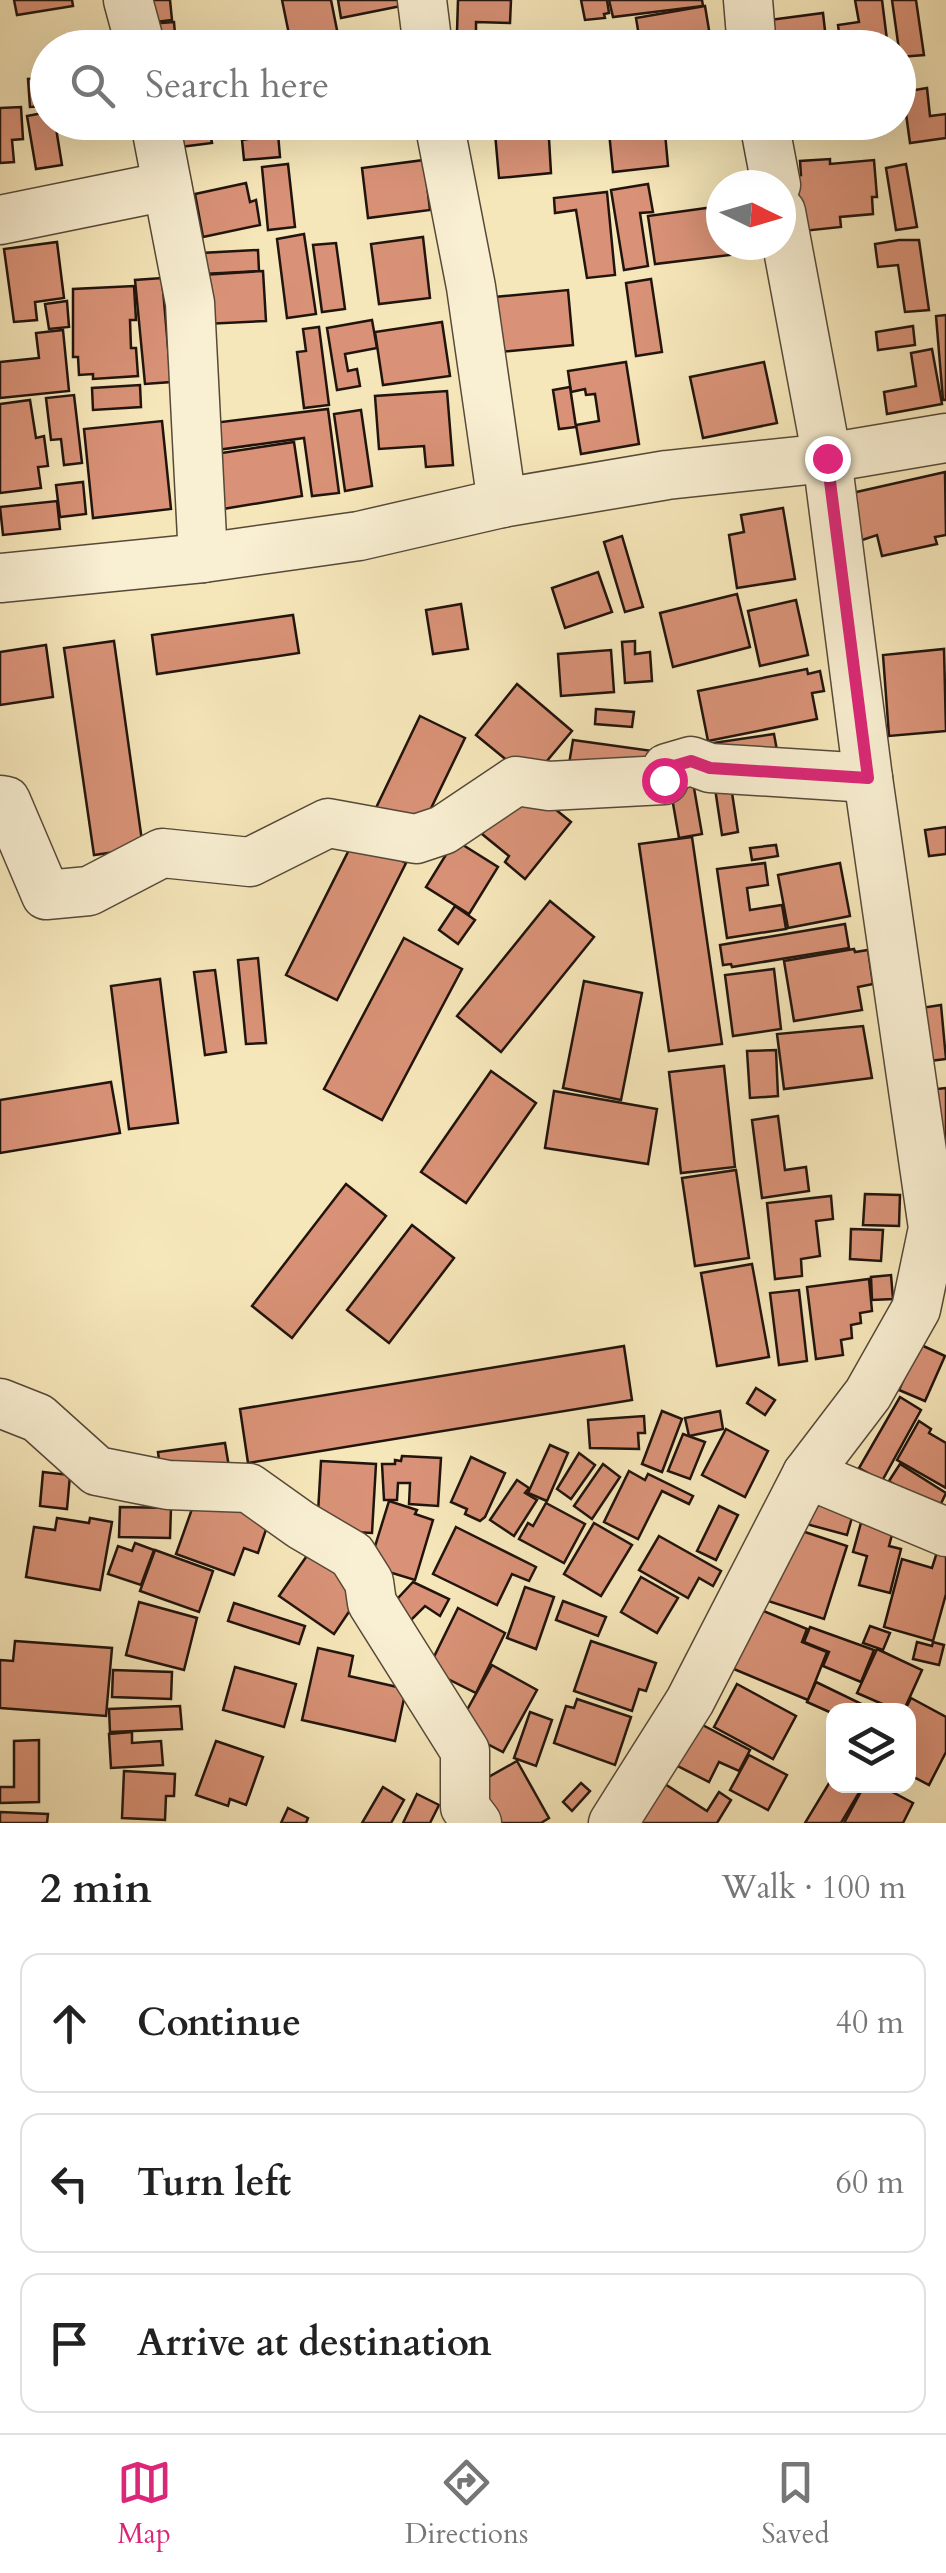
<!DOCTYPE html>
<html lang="en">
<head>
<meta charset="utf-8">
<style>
  :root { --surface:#fff; --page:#f6f6f6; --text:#222; --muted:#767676; --line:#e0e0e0; --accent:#db2777 }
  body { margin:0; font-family:Cardo,serif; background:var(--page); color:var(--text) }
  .controls { position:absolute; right:30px; bottom:30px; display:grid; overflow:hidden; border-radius:20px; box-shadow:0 10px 40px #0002 }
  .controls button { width:90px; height:90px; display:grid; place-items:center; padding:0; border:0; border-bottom:2px solid var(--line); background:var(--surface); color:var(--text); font:50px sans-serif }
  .compass { position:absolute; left:706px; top:170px; width:90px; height:90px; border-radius:50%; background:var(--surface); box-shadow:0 10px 40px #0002; rotate:95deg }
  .stop { position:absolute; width:30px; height:30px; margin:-22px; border:8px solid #db2777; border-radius:50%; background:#fff }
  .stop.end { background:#db2777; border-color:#fff; box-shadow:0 2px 10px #0008 }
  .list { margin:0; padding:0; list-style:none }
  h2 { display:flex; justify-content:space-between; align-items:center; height:130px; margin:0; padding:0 40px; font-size:42px }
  h2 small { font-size:32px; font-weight:400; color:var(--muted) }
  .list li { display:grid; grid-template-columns:65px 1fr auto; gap:30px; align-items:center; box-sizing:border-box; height:140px; margin:0 20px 20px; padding:0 20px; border:2px solid var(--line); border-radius:20px }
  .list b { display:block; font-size:38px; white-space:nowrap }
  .list em { font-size:32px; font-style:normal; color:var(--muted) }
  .icon { flex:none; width:55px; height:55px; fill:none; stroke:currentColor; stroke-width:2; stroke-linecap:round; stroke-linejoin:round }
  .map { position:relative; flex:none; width:946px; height:1823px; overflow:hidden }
  .search { position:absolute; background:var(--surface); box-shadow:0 10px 40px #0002; left:30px; right:30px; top:30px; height:110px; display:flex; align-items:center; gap:25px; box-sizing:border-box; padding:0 35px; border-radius:55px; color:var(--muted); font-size:38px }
  .sheet { height:610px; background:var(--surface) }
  nav { display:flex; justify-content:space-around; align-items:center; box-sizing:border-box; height:140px; border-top:2px solid var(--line); background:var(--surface); font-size:28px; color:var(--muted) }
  nav a { display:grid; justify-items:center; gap:5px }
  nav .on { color:var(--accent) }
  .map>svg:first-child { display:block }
  .building { fill:#d99277; stroke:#21140d; stroke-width:2.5 }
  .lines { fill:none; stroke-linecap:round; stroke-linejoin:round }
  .minor-casing { stroke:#564938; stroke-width:51 }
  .minor { stroke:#f9efd2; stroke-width:48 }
  .route { stroke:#db2777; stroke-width:12 }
</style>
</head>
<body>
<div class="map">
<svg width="946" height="1823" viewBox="0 0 946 1823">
  <rect width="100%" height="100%" fill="#f6e7ba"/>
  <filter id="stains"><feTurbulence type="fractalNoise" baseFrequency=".002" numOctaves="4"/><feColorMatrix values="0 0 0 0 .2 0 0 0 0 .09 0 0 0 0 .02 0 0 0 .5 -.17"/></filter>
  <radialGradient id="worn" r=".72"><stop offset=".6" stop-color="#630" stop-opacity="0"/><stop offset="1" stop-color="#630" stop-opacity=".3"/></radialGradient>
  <g class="building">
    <polygon points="14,0 72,0 73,6 17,15"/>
    <polygon points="145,0 170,0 172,20 147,23"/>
    <polygon points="282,0 331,0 338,35 291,44"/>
    <polygon points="338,0 400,0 401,6 341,18"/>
    <polygon points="458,0 511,0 510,23 476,22 476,32 457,32"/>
    <polygon points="581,0 607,0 609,13 604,14 605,18 585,20"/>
    <polygon points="609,0 702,0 703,6 613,17"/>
    <polygon points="855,0 882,0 888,48 841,48 838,25 859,22"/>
    <polygon points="892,0 916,0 924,55 900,57"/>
    <polygon points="705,6 712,48 641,48 636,18"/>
    <polygon points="823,13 827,48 765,48 762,21"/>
    <polygon points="174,22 175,34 190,33 191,48 150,48 148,24"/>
    <polygon points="581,32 583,48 527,48 525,37"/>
    <polygon points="48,78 48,106 30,107 28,79"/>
    <polygon points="927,88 930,116 946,114 946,138 910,143 903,92"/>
    <polygon points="21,107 23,139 12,140 14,162 0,163 0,108"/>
    <polygon points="48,112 48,122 55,122 62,165 36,169 27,116"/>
    <polygon points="177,122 224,122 225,132 210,133 212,143 180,147"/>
    <polygon points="252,122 277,122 280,157 244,160 242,140 254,138"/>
    <polygon points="494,122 548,122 551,173 499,178"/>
    <polygon points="608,122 664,122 668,166 613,172"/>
    <polygon points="775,122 850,122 850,125 776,134"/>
    <polygon points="830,159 830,164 874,160 877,197 872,197 873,214 840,217 841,227 803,231 786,176 801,175 800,161"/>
    <polygon points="424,160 430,210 368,218 362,168"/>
    <polygon points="288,164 295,227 268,230 262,167"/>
    <polygon points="906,164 917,227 896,230 886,168"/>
    <polygon points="246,183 250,202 256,200 260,225 203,237 195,194"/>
    <polygon points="648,184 653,212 640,213 648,266 624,270 611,190"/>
    <polygon points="607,192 615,275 587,278 576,210 555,213 554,198"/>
    <polygon points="721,206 721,245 728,245 730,255 655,264 648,216"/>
    <polygon points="304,234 316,314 287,318 277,239"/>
    <polygon points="423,237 430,298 379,304 371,244"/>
    <polygon points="899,240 919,240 929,310 905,312 898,265 878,267 875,244"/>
    <polygon points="57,242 64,298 35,302 37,320 14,322 4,249"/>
    <polygon points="336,243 345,309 322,312 313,245"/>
    <polygon points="258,250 259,271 202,274 201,253"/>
    <polygon points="263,271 266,321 205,324 202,275"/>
    <polygon points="162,278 171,382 145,384 135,280"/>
    <polygon points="651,279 662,352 636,356 626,283"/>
    <polygon points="134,286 136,320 130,320 131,348 136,348 138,376 93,379 93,374 79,375 78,357 73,357 73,289"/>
    <polygon points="568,290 573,345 489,353 484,298"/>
    <polygon points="67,301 69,327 49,329 45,304"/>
    <polygon points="946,315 946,400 943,400 936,316"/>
    <polygon points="372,320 377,348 345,354 348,371 357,369 360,386 337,390 327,328"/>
    <polygon points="442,322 450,376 383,385 375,332"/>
    <polygon points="913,326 915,345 878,350 876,332"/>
    <polygon points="319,327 329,405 304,408 297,352 306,351 303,329"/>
    <polygon points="63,330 69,391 0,398 0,362 39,358 36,333"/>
    <polygon points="932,349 942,404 887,414 884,392 916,386 911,353"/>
    <polygon points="626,362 639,444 581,454 576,425 599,421 595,394 586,395 585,389 571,392 568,371"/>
    <polygon points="764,362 777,423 703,438 690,377"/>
    <polygon points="140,385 141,407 93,410 92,388"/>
    <polygon points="570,387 576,427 559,429 553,390"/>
    <polygon points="447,391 453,465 426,467 424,446 379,449 375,396"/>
    <polygon points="74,395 82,463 64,465 61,439 51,440 46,398"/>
    <polygon points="30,400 36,438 44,436 48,466 38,467 41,488 0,493 0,404"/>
    <polygon points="328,409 339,493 312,496 304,438 217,450 213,423"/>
    <polygon points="361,410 372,486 345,491 334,414"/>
    <polygon points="162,421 171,509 93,518 84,429"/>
    <polygon points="294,442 302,496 223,509 215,454"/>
    <polygon points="945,472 946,535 935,537 937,544 882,556 877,535 862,540 852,493"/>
    <polygon points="83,482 86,514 60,517 56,485"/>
    <polygon points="57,501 60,529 3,535 0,507"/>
    <polygon points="783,508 795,579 737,588 729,535 744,532 741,515"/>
    <polygon points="622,536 643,607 625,612 604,542"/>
    <polygon points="598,572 612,612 565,628 552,588"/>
    <polygon points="737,594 750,647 673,667 660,613"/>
    <polygon points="796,600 808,655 760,666 748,611"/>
    <polygon points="461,604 468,649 433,654 426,610"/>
    <polygon points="293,615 299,653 157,674 152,635"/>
    <polygon points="114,641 143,848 94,855 64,648"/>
    <polygon points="635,641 635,654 650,652 652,681 625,683 622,642"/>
    <polygon points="46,645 53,697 0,705 0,652"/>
    <polygon points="944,649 946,731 889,736 883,655"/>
    <polygon points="611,650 614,692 561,696 558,654"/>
    <polygon points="807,669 808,674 820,671 824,691 812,693 817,719 708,741 698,691"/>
    <polygon points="517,684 572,731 531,780 476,735"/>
    <polygon points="596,709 634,712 632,727 595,724"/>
    <polygon points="420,716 465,738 420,831 375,810"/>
    <polygon points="774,734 778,756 716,766 713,743"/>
    <polygon points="573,740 667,753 663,778 569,764"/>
    <polygon points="690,765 702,834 679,838 667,769"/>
    <polygon points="729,773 738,832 722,835 713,775"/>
    <polygon points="523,783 571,822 525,879 505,862 509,856 482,834"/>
    <polygon points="946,827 946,854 929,856 925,830"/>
    <polygon points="692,837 722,1044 669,1051 639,844"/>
    <polygon points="355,838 406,863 337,1000 286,975"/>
    <polygon points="455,840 498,867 469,914 426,887"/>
    <polygon points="776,845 778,856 752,860 750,848"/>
    <polygon points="765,863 768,885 747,888 750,910 782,905 786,929 727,938 717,869"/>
    <polygon points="840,863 850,916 788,928 778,875"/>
    <polygon points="550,901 594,937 501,1052 457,1016"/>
    <polygon points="455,906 475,920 458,944 439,930"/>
    <polygon points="845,924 849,948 732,967 731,964 723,965 720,945"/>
    <polygon points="404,938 462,969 382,1120 324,1089"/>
    <polygon points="854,949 855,952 868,950 873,984 858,987 862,1010 794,1021 784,961"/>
    <polygon points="258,958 266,1043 246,1044 238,960"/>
    <polygon points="774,969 781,1029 733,1036 725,975"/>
    <polygon points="215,970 226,1052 205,1055 194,972"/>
    <polygon points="160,979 178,1123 129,1129 111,986"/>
    <polygon points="584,981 642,993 621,1100 563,1088"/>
    <polygon points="941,1005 946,1059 929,1061 921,1008"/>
    <polygon points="863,1026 872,1078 784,1089 777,1034"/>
    <polygon points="776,1050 778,1096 750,1098 747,1051"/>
    <polygon points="724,1066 735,1167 681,1173 669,1072"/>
    <polygon points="491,1071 536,1103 466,1203 421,1172"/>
    <polygon points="111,1082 120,1133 0,1153 0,1100"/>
    <polygon points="946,1088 946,1155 928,1090"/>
    <polygon points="554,1091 657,1109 648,1164 545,1148"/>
    <polygon points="778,1116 785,1170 806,1167 809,1191 762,1198 752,1120"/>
    <polygon points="736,1170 749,1258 695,1266 682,1178"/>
    <polygon points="346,1184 386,1216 292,1338 252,1306"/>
    <polygon points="865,1194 900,1195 899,1226 863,1225"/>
    <polygon points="831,1196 833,1219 816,1221 820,1256 801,1259 802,1276 775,1279 767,1203"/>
    <polygon points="412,1225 454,1258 389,1343 347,1310"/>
    <polygon points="851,1229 883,1230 881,1261 850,1259"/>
    <polygon points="752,1264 769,1357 717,1366 701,1273"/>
    <polygon points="891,1275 893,1299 872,1300 871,1277"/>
    <polygon points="869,1279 872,1311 860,1313 861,1323 851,1325 852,1338 841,1340 843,1355 816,1359 807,1287"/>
    <polygon points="799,1290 807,1361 779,1365 770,1293"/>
    <polygon points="919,1344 945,1356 925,1401 899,1390"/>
    <polygon points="624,1346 632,1400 248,1463 240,1409"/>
    <polygon points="756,1388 775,1400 765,1415 747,1403"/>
    <polygon points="900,1397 921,1410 882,1481 859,1468"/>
    <polygon points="662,1411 682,1419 662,1472 642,1464"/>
    <polygon points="720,1411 723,1429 689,1436 685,1418"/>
    <polygon points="644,1416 645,1433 638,1433 639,1449 590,1448 588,1420"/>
    <polygon points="919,1421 931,1429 929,1433 946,1443 946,1488 897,1460"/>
    <polygon points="726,1429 768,1451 745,1497 702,1475"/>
    <polygon points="683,1434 705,1442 690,1479 668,1471"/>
    <polygon points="225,1443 229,1467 161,1476 158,1452"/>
    <polygon points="550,1445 568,1453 547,1501 528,1493"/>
    <polygon points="579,1453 595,1465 571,1499 557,1489"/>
    <polygon points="402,1456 441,1458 438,1506 409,1504 410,1483 398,1483 397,1500 384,1500 382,1464 395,1464 395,1460 401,1461"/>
    <polygon points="471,1457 505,1473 485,1517 480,1521 465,1514 467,1509 451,1502"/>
    <polygon points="321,1461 376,1464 372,1533 317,1530"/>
    <polygon points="603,1464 620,1477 592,1519 574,1506"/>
    <polygon points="900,1464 946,1493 937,1512 889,1481"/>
    <polygon points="629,1471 645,1480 648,1474 693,1496 689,1504 662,1491 638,1539 604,1522"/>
    <polygon points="43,1472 70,1475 67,1509 40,1506"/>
    <polygon points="517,1480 529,1488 525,1493 537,1500 514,1536 490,1520"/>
    <polygon points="197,1495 272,1512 258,1553 244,1548 234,1575 176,1554"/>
    <polygon points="389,1501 417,1510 415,1514 433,1520 415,1580 369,1566"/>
    <polygon points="804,1501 853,1514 847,1535 799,1522"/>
    <polygon points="546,1503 585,1524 564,1563 519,1539 528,1523 533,1526"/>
    <polygon points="719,1506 738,1515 716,1560 697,1551"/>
    <polygon points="120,1507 171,1508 170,1538 119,1537"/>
    <polygon points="57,1518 89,1523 90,1518 112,1522 100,1590 26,1577 34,1527 55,1530"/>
    <polygon points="862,1519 894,1527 889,1546 901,1549 890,1593 859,1585 867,1556 853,1552"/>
    <polygon points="594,1523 632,1545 601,1596 564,1574"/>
    <polygon points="456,1527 536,1567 529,1581 512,1574 497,1605 433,1574"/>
    <polygon points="796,1529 847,1546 824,1619 768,1601 775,1577 780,1579"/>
    <polygon points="659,1536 721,1571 713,1586 699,1578 688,1598 639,1570"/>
    <polygon points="135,1543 154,1550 141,1585 108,1574 118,1546 132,1551"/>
    <polygon points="313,1547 367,1585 334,1634 279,1596"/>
    <polygon points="938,1549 946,1552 946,1594 933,1641 884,1627 902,1559 932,1568"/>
    <polygon points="155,1550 213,1571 199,1612 140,1591"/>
    <polygon points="641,1577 678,1598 657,1633 621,1612"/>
    <polygon points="413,1582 449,1599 440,1616 425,1606 399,1632 387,1610"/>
    <polygon points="525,1587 554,1597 536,1649 507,1638"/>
    <polygon points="563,1601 606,1617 598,1636 556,1620"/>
    <polygon points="139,1602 197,1618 184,1670 126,1655"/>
    <polygon points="234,1603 305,1626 299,1644 228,1621"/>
    <polygon points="754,1607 807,1629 802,1642 827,1652 808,1700 729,1667"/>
    <polygon points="458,1608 505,1633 476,1693 428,1669"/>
    <polygon points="870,1626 890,1633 883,1650 863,1643"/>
    <polygon points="810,1627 874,1650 861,1682 823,1666 829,1652 804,1642"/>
    <polygon points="15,1641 112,1648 106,1716 0,1708 0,1660 13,1661"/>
    <polygon points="591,1641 656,1663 646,1691 639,1689 632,1711 574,1691"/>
    <polygon points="917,1642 932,1646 933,1642 944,1645 939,1665 913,1659"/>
    <polygon points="318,1648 353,1656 349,1676 406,1689 395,1741 302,1720"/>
    <polygon points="877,1649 922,1670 904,1710 896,1710 857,1693"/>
    <polygon points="492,1665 537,1690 503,1752 472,1736 462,1719"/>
    <polygon points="235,1667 296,1684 284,1727 223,1710"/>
    <polygon points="113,1670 172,1672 171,1699 112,1697"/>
    <polygon points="816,1682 870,1708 869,1710 834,1710 834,1714 807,1702"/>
    <polygon points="737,1684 796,1716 773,1759 714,1727"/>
    <polygon points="911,1698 946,1717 946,1752 929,1785 908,1774 908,1710 905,1710"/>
    <polygon points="577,1699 631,1717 615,1765 554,1743 566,1706 574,1708"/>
    <polygon points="180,1706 182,1729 110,1732 109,1709"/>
    <polygon points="530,1712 552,1720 536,1766 514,1758"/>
    <polygon points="695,1721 750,1750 739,1771 719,1762 709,1782 664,1759"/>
    <polygon points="132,1732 132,1743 161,1741 163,1765 111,1768 109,1734"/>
    <polygon points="39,1740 39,1802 0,1803 0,1787 14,1787 14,1741"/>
    <polygon points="216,1741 263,1757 246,1805 230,1799 228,1806 196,1795"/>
    <polygon points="749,1755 787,1775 768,1810 730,1790"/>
    <polygon points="517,1761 549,1818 541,1823 489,1823 485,1779"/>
    <polygon points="124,1771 175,1774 174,1796 166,1796 165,1820 122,1818"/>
    <polygon points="834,1775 834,1786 863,1786 841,1823 805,1823"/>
    <polygon points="657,1779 707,1811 719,1792 731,1800 717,1823 629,1823"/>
    <polygon points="581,1783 590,1791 572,1811 563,1802"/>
    <polygon points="864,1786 881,1786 913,1803 903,1823 844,1823"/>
    <polygon points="383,1787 404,1800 391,1823 362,1823"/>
    <polygon points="417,1794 439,1805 430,1823 403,1823"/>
    <polygon points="288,1808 308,1818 306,1823 281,1823"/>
    <polygon points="0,1812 48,1814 47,1823 0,1823"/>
  </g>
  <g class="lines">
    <g class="minor-casing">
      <g id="minor">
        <polyline points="128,0 141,48"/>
        <polyline points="422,0 428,48"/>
        <polyline points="748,0 752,48"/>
        <polyline points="155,122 190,303 203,558"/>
        <polyline points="439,122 471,287 502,503"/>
        <polyline points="764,122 776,185"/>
        <polyline points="0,220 167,186"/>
        <polyline points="0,578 203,558 359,536 502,503 667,475 827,458 946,438"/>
        <polyline points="0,800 6,801 46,895 89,891 162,853 250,862 328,823 416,839 443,830 516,781 549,786 664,780 667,768 691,761 710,768 868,778"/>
        <polyline points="0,1403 38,1418 97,1471 168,1485 249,1488 301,1525 352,1555 369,1582 372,1603 465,1751 465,1807 477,1823"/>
        <polyline points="807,1474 946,1532"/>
        <polyline points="613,1823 690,1701 807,1474 868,1394 916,1309 933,1228 868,778 827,458 781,212"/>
      </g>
    </g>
    <use href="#minor" class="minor"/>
  </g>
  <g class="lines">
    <polyline class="route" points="664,780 667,768 691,761 710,768 868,778 827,458"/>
  </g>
  <rect width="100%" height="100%" filter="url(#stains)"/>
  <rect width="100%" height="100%" fill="url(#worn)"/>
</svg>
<div class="controls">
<button><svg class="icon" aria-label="layers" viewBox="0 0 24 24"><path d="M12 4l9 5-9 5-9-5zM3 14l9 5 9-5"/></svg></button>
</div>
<svg class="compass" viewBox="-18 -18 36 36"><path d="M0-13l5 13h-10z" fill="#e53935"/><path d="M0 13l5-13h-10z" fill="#767676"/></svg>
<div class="stop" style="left:664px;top:780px"></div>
<div class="stop end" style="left:827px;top:458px"></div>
<div class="search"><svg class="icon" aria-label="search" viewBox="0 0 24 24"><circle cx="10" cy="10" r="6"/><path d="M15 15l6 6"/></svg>Search here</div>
</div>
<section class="sheet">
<h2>2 min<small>Walk · 100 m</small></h2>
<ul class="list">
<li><svg class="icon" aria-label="ahead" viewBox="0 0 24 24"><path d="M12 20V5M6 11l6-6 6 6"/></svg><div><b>Continue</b></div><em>40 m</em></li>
<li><svg class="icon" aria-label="left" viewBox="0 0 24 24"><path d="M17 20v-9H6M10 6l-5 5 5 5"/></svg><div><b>Turn left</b></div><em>60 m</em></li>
<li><svg class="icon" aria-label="arrive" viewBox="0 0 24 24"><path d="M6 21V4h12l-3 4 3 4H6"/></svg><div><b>Arrive at destination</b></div></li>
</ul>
</section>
<nav>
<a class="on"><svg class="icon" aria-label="map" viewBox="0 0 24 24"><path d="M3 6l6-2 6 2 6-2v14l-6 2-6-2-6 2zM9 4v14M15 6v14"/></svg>Map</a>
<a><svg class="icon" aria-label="directions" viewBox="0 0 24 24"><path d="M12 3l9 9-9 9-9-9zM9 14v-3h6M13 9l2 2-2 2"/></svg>Directions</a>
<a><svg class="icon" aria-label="saved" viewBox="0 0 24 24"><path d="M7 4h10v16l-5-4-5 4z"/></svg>Saved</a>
</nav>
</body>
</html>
